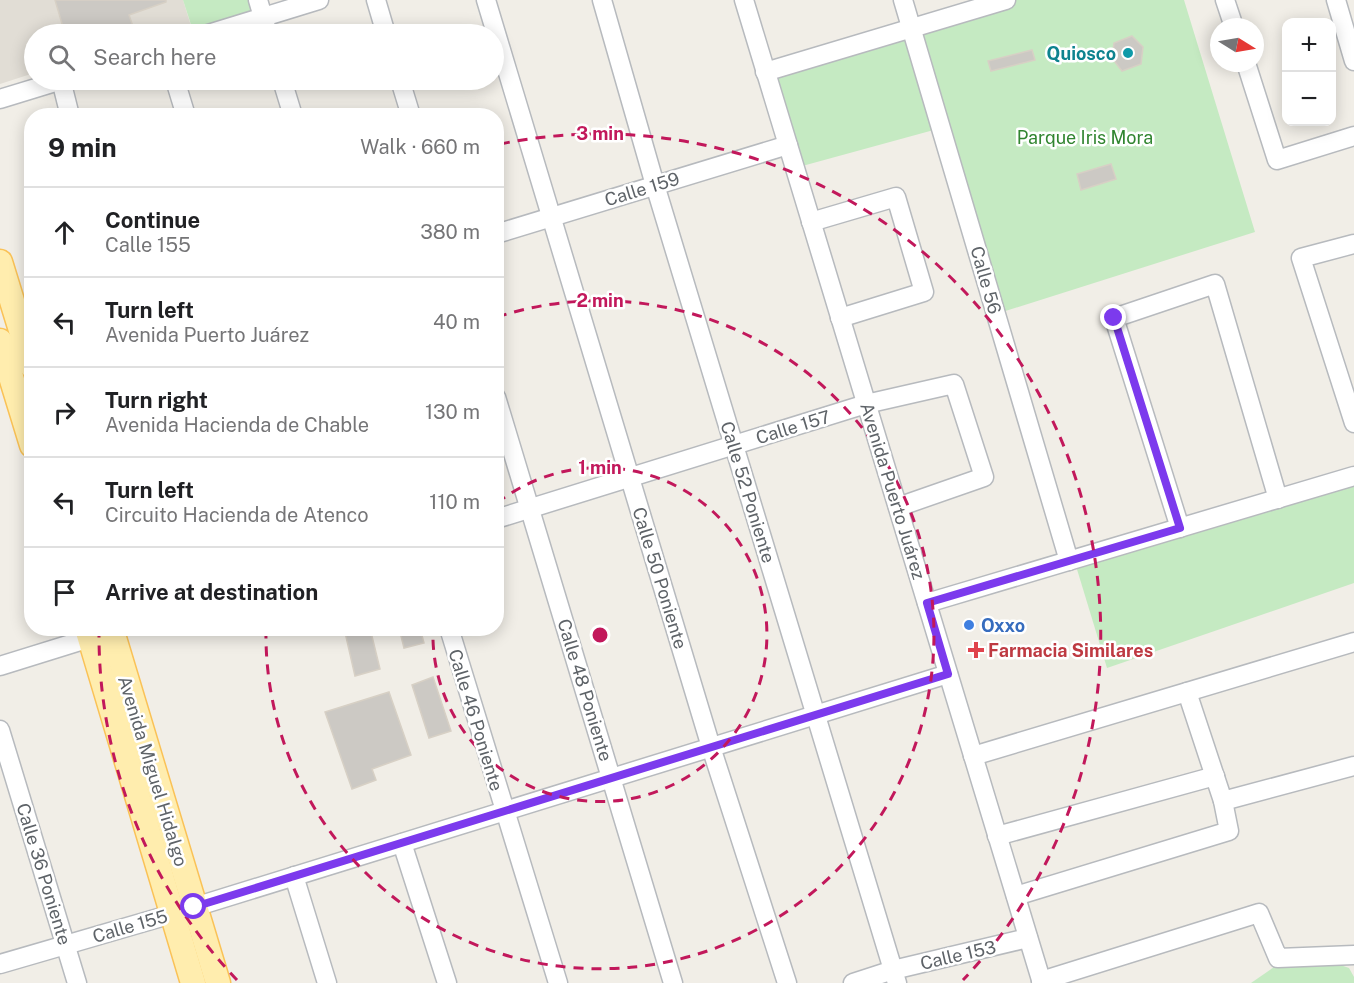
<!DOCTYPE html>
<html lang="en">
<head>
<meta charset="utf-8">
<style>
  :root { --surface:#fff; --page:#f2f2f2; --text:#202124; --muted:#757577; --line:#e0e0e0 }
  body { margin:0; font-family:"Public Sans",sans-serif; background:var(--page); color:var(--text) }
  .controls { position:absolute; right:18px; top:18px; display:grid; overflow:hidden; border-radius:12px; box-shadow:0 3px 15px #0003 }
  .controls button { width:54px; height:54px; display:grid; place-items:center; padding:0; border:0; border-bottom:2px solid var(--line); background:var(--surface); color:var(--text); font:30px sans-serif }
  .compass { position:absolute; left:1210px; top:18px; width:54px; height:54px; border-radius:50%; background:var(--surface); box-shadow:0 3px 15px #0003; rotate:101deg }
  .stop { position:absolute; width:18px; height:18px; margin:-14px; border:4px solid #7c3aed; border-radius:50%; background:#fff }
  .stop.end { background:#7c3aed; border-color:#fff; box-shadow:0 2px 6px #0008 }
  .list { margin:0; padding:0; list-style:none }
  h2 { display:flex; justify-content:space-between; align-items:center; height:78px; margin:0; padding:0 24px; font-size:26px }
  h2 small { font-size:20px; font-weight:400; color:var(--muted) }
  .list li { display:grid; grid-template-columns:39px 1fr auto; gap:18px; align-items:center; box-sizing:border-box; height:90px; padding:0 24px; border-top:2px solid var(--line) }
  .list b { display:block; font-size:22px; white-space:nowrap }
  .list p { margin:0; font-size:20px; white-space:nowrap; color:var(--muted) }
  .list em { font-size:20px; font-style:normal; color:var(--muted) }
  .icon { flex:none; width:33px; height:33px; fill:none; stroke:currentColor; stroke-width:2; stroke-linecap:round; stroke-linejoin:round }
  .map { position:relative; flex:none; width:1354px; height:983px; overflow:hidden }
  .search { position:absolute; background:var(--surface); box-shadow:0 3px 15px #0003; left:24px; top:24px; width:480px; height:66px; display:flex; align-items:center; gap:15px; box-sizing:border-box; padding:0 21px; border-radius:33px; color:var(--muted); font-size:22px }
  .panel { position:absolute; background:var(--surface); box-shadow:0 3px 15px #0003; left:24px; top:108px; width:480px; height:528px; border-radius:24px }
  .map>svg:first-child { display:block }
  .education { fill:#e1ddd5 }
  .green { fill:#c5eac2 }
  .building { fill:#ccc9c4; stroke:#d7d0c5; stroke-width:1.5 }
  .lines { fill:none; stroke-linecap:round; stroke-linejoin:round }
  .minor-casing { stroke:#b7babe; stroke-width:21 }
  .major-casing { stroke:#fac257; stroke-width:27 }
  .minor { stroke:#fff; stroke-width:18 }
  .major { stroke:#ffedae; stroke-width:24 }
  .route { stroke:#7c3aed; stroke-width:8 }
  .ring { fill:none; stroke:#c2185b; stroke-width:3; stroke-dasharray:10 8 }
  .culture-dot { fill:#0f9aa8; stroke:#fff; stroke-width:2 }
  .shop-dot { fill:#3f7fe0; stroke:#fff; stroke-width:2 }
  .health-dot { fill:#e0444e; stroke:#fff; stroke-width:2 }
  .labels { text-anchor:middle; dominant-baseline:central; stroke-width:5; stroke-linejoin:round; paint-order:stroke }
  .culture-label { font-size:18px; font-weight:bold; fill:#0d838f; stroke:#fff; text-anchor:end }
  .park-label { font-size:18px; fill:#318530; stroke:#fff }
  .street-label { font-size:18px; fill:#5e6368; stroke:#fff }
  .shop-label { font-size:18px; font-weight:bold; fill:#366cbe; stroke:#fff; text-anchor:start }
  .health-label { font-size:18px; font-weight:bold; fill:#be3a42; stroke:#fff; text-anchor:start }
  .centre { fill:#c2185b; stroke:#fff; stroke-width:3 }
  .ring-label { font-size:18px; text-anchor:middle; font-weight:bold; fill:#c2185b; stroke:#fff; stroke-width:5; stroke-linejoin:round; paint-order:stroke }
</style>
</head>
<body>
<div class="map">
<svg width="1354" height="983" viewBox="0 0 1354 983">
  <rect width="100%" height="100%" fill="#f1eee7"/>
  <polygon class="education" points="0,0 183,0 191,26 162,34 34,34 34,73 0,84"/>
  <g class="green">
    <polygon points="183,0 258,0 263,17 208,34 194,34"/>
    <polygon points="1007,0 1184,0 1255,232 996,314 941,128 795,168 765,72"/>
    <polygon points="1354,481 1354,583 1107,668 1076,566"/>
    <polygon points="1326,960 1349,968 1354,977 1354,983 1251,983 1274,967"/>
  </g>
  <g class="building">
    <polygon points="55,0 166,0 166,2 129,15 135,32 128,34 65,34"/>
    <polygon points="1132,36 1143,47 1141,64 1122,71 1112,58 1114,43"/>
    <polygon points="1032,50 1035,60 991,71 988,61"/>
    <polygon points="1111,164 1116,179 1081,190 1077,174"/>
    <polygon points="344,628 370,628 380,669 355,676"/>
    <polygon points="399,628 420,628 424,643 404,648"/>
    <polygon points="433,677 451,731 429,738 412,685"/>
    <polygon points="389,692 411,755 372,769 376,780 352,789 325,712"/>
  </g>
  <g class="lines">
    <g class="minor-casing">
      <g id="minor">
        <polyline points="258,0 268,34"/>
        <polyline points="376,0 386,34"/>
        <polyline points="486,0 711,747 787,983"/>
        <polyline points="602,0 655,185 897,983"/>
        <polyline points="744,0 1042,983"/>
        <polyline points="903,0 1069,561"/>
        <polyline points="1225,0 1234,27"/>
        <polyline points="1336,0 1354,61"/>
        <polyline points="208,34 319,0"/>
        <polyline points="1246,63 1277,160 1354,136"/>
        <polyline points="765,72 1006,0"/>
        <polyline points="61,80 70,116"/>
        <polyline points="175,80 186,116"/>
        <polyline points="282,80 293,116"/>
        <polyline points="400,80 411,116"/>
        <polyline points="0,99 62,80"/>
        <polyline points="811,222 896,197 924,292 840,318"/>
        <polyline points="496,234 788,145"/>
        <polyline points="1354,244 1301,258 1354,423"/>
        <polyline points="496,397 673,983"/>
        <polyline points="496,519 866,404 954,384 984,477 898,507"/>
        <polyline points="1180,528 1114,318 1215,284 1278,499"/>
        <polyline points="927,603 1354,476"/>
        <polyline points="449,628 558,983"/>
        <polyline points="0,666 90,638"/>
        <polyline points="0,730 77,983"/>
        <polyline points="973,756 1354,642"/>
        <polyline points="1223,801 1354,766"/>
        <polyline points="997,836 1215,776"/>
        <polyline points="402,843 447,983"/>
        <polyline points="294,876 327,983"/>
        <polyline points="1016,896 1229,831 1223,801 1187,692"/>
        <polyline points="0,964 172,914 948,674"/>
        <polyline points="1041,981 1259,913 1278,958 1354,955"/>
        <polyline points="853,983 893,970 1028,938"/>
      </g>
    </g>
    <g class="major-casing">
      <g id="major">
        <polyline points="0,262 32,366"/>
        <polyline points="0,341 32,445"/>
        <polyline points="87,628 193,983"/>
        <polyline points="111,628 218,983"/>
      </g>
    </g>
    <use href="#minor" class="minor"/>
    <use href="#major" class="major"/>
  </g>
  <g class="lines">
    <polyline class="route" points="194,907 948,674 927,603 1180,528 1114,318"/>
  </g>
  <g class="ring">
    <path d="M497 503A167 167 0 1 1 433 629"/>
    <path d="M497 317A334 334 0 1 1 266 629"/>
    <path d="M237 980A501 501 0 0 1 99 631M500 144A501 501 0 0 1 963 980"/>
  </g>
  <circle class="culture-dot" cx="1128" cy="53" r="6"/>
  <circle class="shop-dot" cx="969" cy="625" r="6"/>
  <path class="health-dot" d="M973 641h6v6h6v6h-6v6h-6v-6h-6v-6h6z"/>
  <g class="labels">
    <g class="culture-label">
      <text x="1116" y="53">Quiosco</text>
    </g>
    <g class="park-label">
      <text x="1085" y="137">Parque Iris Mora</text>
    </g>
    <g class="street-label">
      <text transform="translate(642 189) rotate(-17)">Calle 159</text>
      <text transform="translate(986 280) rotate(74)">Calle 56</text>
      <text transform="translate(793 427) rotate(-17)">Calle 157</text>
      <text transform="translate(893 491) rotate(73)">Avenida Puerto Juárez</text>
      <text transform="translate(748 492) rotate(73)">Calle 52 Poniente</text>
      <text transform="translate(660 578) rotate(73)">Calle 50 Poniente</text>
      <text transform="translate(585 690) rotate(73)">Calle 48 Poniente</text>
      <text transform="translate(476 720) rotate(73)">Calle 46 Poniente</text>
      <text transform="translate(153 771) rotate(73)">Avenida Miguel Hidalgo</text>
      <text transform="translate(44 874) rotate(73)">Calle 36 Poniente</text>
      <text transform="translate(130 926) rotate(-16)">Calle 155</text>
      <text transform="translate(958 955) rotate(-13)">Calle 153</text>
    </g>
    <g class="shop-label">
      <text x="981" y="625">Oxxo</text>
    </g>
    <g class="health-label">
      <text x="988" y="650">Farmacia Similares</text>
    </g>
  </g>
  <circle cx="600" cy="635" r="9" class="centre"/>
  <g class="ring-label">
    <text x="600" y="140">3 min</text>
    <text x="600" y="307">2 min</text>
    <text x="600" y="474">1 min</text>
  </g>
</svg>
<div class="controls">
<button>+</button>
<button>−</button>
</div>
<svg class="compass" viewBox="-18 -18 36 36"><path d="M0-13l5 13h-10z" fill="#e53935"/><path d="M0 13l5-13h-10z" fill="#757577"/></svg>
<div class="stop" style="left:194px;top:907px"></div>
<div class="stop end" style="left:1114px;top:318px"></div>
<div class="search"><svg class="icon" aria-label="search" viewBox="0 0 24 24"><circle cx="10" cy="10" r="6"/><path d="M15 15l6 6"/></svg>Search here</div>
<section class="panel">
<h2>9 min<small>Walk · 660 m</small></h2>
<ul class="list">
<li><svg class="icon" aria-label="ahead" viewBox="0 0 24 24"><path d="M12 20V5M6 11l6-6 6 6"/></svg><div><b>Continue</b><p>Calle 155</p></div><em>380 m</em></li>
<li><svg class="icon" aria-label="left" viewBox="0 0 24 24"><path d="M17 20v-9H6M10 6l-5 5 5 5"/></svg><div><b>Turn left</b><p>Avenida Puerto Juárez</p></div><em>40 m</em></li>
<li><svg class="icon" aria-label="right" viewBox="0 0 24 24"><path d="M7 20v-9h11M14 6l5 5-5 5"/></svg><div><b>Turn right</b><p>Avenida Hacienda de Chable</p></div><em>130 m</em></li>
<li><svg class="icon" aria-label="left" viewBox="0 0 24 24"><path d="M17 20v-9H6M10 6l-5 5 5 5"/></svg><div><b>Turn left</b><p>Circuito Hacienda de Atenco</p></div><em>110 m</em></li>
<li><svg class="icon" aria-label="arrive" viewBox="0 0 24 24"><path d="M6 21V4h12l-3 4 3 4H6"/></svg><div><b>Arrive at destination</b></div></li>
</ul>
</section>
</div>
</body>
</html>
